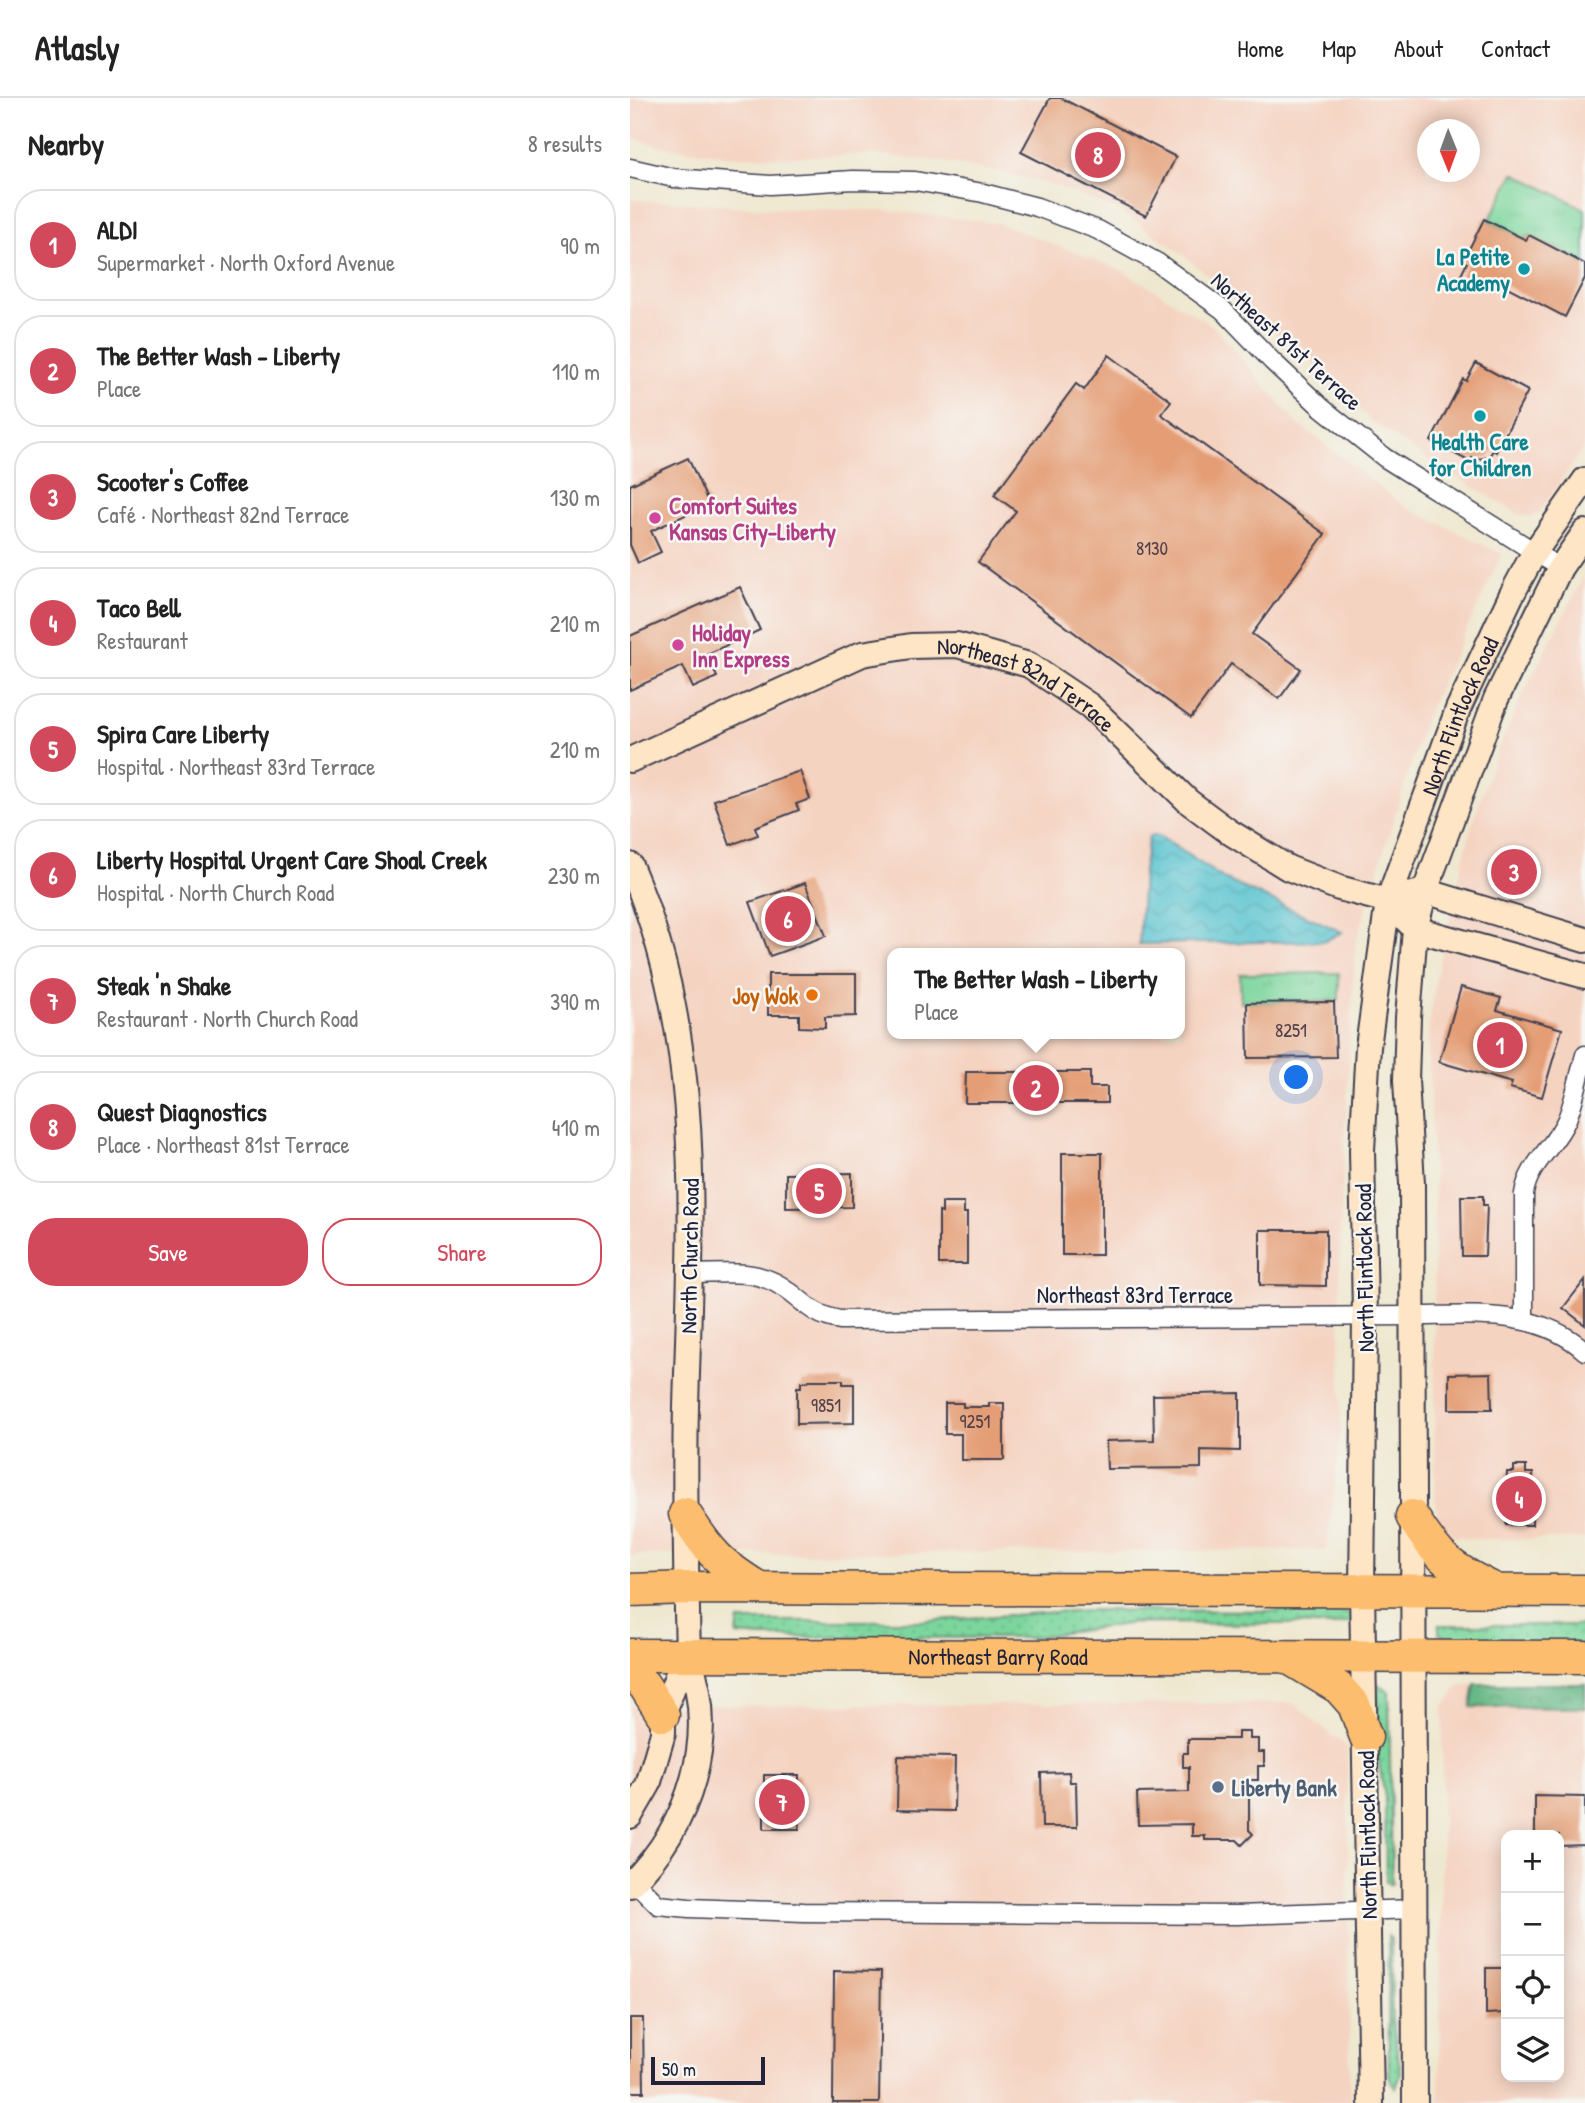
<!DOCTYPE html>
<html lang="en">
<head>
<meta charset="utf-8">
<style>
  :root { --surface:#fff; --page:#f6f6f6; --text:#222; --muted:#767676; --line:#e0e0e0; --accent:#d1495b }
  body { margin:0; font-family:"Patrick Hand",sans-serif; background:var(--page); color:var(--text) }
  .controls { position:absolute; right:21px; bottom:21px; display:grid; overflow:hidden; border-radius:14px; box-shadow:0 4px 18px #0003 }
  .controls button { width:63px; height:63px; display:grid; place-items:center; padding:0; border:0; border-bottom:2px solid var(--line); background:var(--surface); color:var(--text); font:35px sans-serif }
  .compass { position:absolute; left:787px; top:21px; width:63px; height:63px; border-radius:50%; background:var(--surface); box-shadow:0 4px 18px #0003; rotate:179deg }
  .scale { position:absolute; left:21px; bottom:18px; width:114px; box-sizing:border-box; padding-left:7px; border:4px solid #22223b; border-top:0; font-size:19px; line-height:24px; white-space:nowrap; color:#22223b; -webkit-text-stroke:5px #f6f6f2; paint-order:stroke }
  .you { position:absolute; left:667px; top:980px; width:24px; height:24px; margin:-18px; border:5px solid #fff; border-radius:50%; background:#1a73e8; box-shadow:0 0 0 10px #1a73e833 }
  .badge { display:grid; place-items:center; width:46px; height:46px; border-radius:50%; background:var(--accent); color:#fff; font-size:23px; font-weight:700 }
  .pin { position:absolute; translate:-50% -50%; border:4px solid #fff; box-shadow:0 2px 7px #0006 }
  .popup { position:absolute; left:257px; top:850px; width:298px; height:91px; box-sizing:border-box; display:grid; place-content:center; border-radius:14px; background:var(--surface); filter:drop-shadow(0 2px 5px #0005); font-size:23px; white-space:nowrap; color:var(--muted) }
  .popup b { font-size:26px; color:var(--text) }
  .popup::after { content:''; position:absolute; left:50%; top:100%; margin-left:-14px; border:14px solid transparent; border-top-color:var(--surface) }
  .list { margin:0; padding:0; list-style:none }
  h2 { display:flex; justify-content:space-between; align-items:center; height:91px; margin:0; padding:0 28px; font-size:30px }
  h2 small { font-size:23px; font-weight:400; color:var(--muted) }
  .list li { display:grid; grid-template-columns:46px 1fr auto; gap:21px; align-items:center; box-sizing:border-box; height:112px; margin:0 14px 14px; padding:0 14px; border:2px solid var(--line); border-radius:28px }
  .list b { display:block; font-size:26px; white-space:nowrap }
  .list p { margin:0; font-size:23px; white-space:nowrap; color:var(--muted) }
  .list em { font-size:23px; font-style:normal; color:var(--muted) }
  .actions { display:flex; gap:14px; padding:21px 28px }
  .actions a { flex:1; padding:16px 0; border:2px solid var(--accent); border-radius:28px; text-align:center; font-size:24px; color:var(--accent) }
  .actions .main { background:var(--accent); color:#fff }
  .icon { flex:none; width:38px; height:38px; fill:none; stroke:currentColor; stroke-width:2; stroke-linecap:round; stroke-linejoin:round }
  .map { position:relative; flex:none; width:955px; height:2005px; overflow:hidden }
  header { display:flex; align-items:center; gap:42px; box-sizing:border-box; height:98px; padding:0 35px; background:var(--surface); border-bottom:2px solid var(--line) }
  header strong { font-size:33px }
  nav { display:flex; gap:38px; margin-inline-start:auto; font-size:24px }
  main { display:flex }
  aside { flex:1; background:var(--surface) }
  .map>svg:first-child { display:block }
  .built { fill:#f5d3c1; fill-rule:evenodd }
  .grass { fill:url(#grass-dots); stroke:#4f7c6c; stroke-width:2 }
  .forest { fill:url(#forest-crowns); stroke:#446c60; stroke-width:2 }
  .park { fill:url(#park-tufts); stroke:#4f7c6c; stroke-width:2 }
  .water { fill:url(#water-waves); stroke:#3c7285; stroke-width:2 }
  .building { fill:#e49d75 }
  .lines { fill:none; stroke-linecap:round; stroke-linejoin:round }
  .street-casing { stroke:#414051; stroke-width:21 }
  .secondary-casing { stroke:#414051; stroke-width:28 }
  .highway-casing { stroke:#414051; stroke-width:35 }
  .street { stroke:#fff; stroke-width:18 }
  .secondary { stroke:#fee5c5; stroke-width:24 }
  .highway { stroke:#fcbd6e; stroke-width:32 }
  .culture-dot { fill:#0f9aa8; stroke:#f6f6f2; stroke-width:2.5 }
  .hotel-dot { fill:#d1479c; stroke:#f6f6f2; stroke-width:2.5 }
  .food-dot { fill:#e8710a; stroke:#f6f6f2; stroke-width:2.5 }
  .service-dot { fill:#5c6f8a; stroke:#f6f6f2; stroke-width:2.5 }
  .labels { text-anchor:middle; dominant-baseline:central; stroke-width:5; stroke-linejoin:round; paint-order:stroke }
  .number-label { font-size:19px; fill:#52414a }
  .culture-label { font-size:23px; font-weight:bold; fill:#0d838f; stroke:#f6f6f2; text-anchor:end }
  .street-label { font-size:23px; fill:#22223b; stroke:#f6f6f2 }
  .hotel-label { font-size:23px; font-weight:bold; fill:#b23c85; stroke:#f6f6f2; text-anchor:start }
  .food-label { font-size:23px; font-weight:bold; fill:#c56008; stroke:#f6f6f2; text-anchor:end }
  .service-label { font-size:23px; font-weight:bold; fill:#4e5e75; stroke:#f6f6f2; text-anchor:start }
</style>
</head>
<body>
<header>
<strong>Atlasly</strong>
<nav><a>Home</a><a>Map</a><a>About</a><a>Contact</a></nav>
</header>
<main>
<aside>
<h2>Nearby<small>8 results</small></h2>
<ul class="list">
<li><span class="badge">1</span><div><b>ALDI</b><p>Supermarket · North Oxford Avenue</p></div><em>90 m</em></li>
<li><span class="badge">2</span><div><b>The Better Wash - Liberty</b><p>Place</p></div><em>110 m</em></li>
<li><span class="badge">3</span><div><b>Scooter's Coffee</b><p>Café · Northeast 82nd Terrace</p></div><em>130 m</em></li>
<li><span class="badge">4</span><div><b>Taco Bell</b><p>Restaurant</p></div><em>210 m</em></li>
<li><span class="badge">5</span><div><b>Spira Care Liberty</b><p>Hospital · Northeast 83rd Terrace</p></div><em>210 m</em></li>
<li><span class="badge">6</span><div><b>Liberty Hospital Urgent Care Shoal Creek</b><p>Hospital · North Church Road</p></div><em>230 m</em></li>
<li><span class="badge">7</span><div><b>Steak 'n Shake</b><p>Restaurant · North Church Road</p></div><em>390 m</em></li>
<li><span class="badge">8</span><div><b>Quest Diagnostics</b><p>Place · Northeast 81st Terrace</p></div><em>410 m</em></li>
</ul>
<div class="actions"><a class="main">Save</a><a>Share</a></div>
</aside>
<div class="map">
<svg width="955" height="2005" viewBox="0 0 955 2005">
  <defs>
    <pattern id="grass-dots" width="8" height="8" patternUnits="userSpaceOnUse" patternTransform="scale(1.75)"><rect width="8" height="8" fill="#7cd69c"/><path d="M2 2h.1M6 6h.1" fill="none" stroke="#6bb787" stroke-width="1.8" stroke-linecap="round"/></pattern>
    <pattern id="forest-crowns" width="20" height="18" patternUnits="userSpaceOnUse" patternTransform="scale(1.75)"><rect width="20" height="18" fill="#65b784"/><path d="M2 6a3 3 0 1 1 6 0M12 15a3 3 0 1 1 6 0" fill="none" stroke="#53946d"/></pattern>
    <pattern id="park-tufts" width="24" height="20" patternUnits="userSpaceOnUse" patternTransform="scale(1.75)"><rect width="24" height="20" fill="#7cd69c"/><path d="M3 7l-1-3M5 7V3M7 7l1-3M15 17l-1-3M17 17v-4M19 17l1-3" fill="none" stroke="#6bb787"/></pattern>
    <pattern id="water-waves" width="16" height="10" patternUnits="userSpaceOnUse" patternTransform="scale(1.75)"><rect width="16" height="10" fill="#56c3cf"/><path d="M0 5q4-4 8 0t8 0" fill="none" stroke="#4ba7b3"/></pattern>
  </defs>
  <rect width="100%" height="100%" fill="#f6f6f2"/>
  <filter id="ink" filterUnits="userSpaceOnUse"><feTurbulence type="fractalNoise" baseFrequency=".0143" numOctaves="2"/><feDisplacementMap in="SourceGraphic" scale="14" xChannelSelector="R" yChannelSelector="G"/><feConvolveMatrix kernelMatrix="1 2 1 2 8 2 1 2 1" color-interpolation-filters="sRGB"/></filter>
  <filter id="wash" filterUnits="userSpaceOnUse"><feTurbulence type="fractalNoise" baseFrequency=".00686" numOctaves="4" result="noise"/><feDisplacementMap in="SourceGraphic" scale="28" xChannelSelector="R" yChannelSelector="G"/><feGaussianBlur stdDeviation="1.57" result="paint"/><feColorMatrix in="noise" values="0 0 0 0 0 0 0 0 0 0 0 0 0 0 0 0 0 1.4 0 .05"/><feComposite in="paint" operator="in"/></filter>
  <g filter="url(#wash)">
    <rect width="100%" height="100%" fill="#efe8d0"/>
    <g class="built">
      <path d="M0,0H955V348L908,416L901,419L890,417L803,365L741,323L696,276L551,155L490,113L429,89L374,75L315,64L242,56L159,59L98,58L30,48L0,40ZM797,32H839V74H797Z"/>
      <path d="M0,100L11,102L151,111L255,112L368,125L494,173L583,228L667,325L776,409L872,456L795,620L725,847L710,1138L711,1331L697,1452L0,1457ZM262,855H550V936H262Z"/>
      <polygon points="955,477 955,1441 838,1441 822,1437 810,1423 805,1404 804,1095 798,938 805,883 841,729 863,664 894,593"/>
      <path d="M845,1586L841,1609L955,1610V2005H809L813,1609L829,1588ZM876,1737H929V1979H876Z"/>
      <polygon points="663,1605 717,1649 720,2005 0,2005 0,1608"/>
    </g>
    <g class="grass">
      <polygon points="686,1509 703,1511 721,1517 722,1524 700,1528 669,1526 503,1525 399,1540 132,1539 107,1537 109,1523 293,1523 456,1512 657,1513"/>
      <polygon points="809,1527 955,1527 955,1547 836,1545 809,1536"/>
      <polygon points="748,1586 759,1594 762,1786 760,1787 756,1783 755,1699 747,1654"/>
      <polygon points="758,1838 761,1841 762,1922 771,1976 766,1990 761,1983 759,1975"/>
    </g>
    <polygon class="forest" points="845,1586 955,1586 955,1610 841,1609"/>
    <g class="park">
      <polygon points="884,75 955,111 955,166 899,137 896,142 859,123"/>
      <polygon points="709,875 709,903 611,905 610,876"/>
    </g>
    <polygon class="water" points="519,738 529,738 596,782 712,834 695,843 509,846 513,772"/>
    <g id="blocks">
      <g class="building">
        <polygon points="420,0 431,0 546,59 516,118 391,54"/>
        <polygon points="854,121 896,142 899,137 955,166 955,180 935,219 866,183 861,192 831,177 837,165 833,163"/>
        <polygon points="479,257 541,303 531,316 695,436 622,536 671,571 649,601 601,566 561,620 348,464 386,413 364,397 446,286 454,292"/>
        <polygon points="846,265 898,293 866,354 863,352 859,359 849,361 848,363 842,360 840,364 801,343 833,281 836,283"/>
        <polygon points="58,360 79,406 21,433 31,454 8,465 0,447 0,387"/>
        <polygon points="110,489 130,532 77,556 87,579 63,590 53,568 0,592 0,538"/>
        <polygon points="170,673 180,701 166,706 169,712 125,729 128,737 100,747 84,702"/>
        <polygon points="872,764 899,772 895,785 868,777"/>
        <polygon points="175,785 196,838 140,858 120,804"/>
        <polygon points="138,876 226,876 226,918 195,919 195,930 169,929 169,917 138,917"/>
        <polygon points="831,889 871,900 867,912 932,931 912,999 880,990 882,985 809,964"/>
        <polygon points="704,904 706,959 618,960 617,905"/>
        <polygon points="336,974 460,974 460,989 477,989 477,1005 335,1005"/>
        <rect x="432" y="1055" width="40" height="102"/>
        <polygon points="222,1075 222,1109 156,1110 156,1076"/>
        <polygon points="831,1098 853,1098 853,1107 857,1107 855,1158 832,1158"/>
        <polygon points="312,1105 334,1105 334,1115 337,1115 337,1166 309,1166 309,1114 312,1115"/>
        <polygon points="630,1132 696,1132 696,1188 630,1187"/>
        <polygon points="955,1182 955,1227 933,1210"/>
        <polygon points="861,1275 862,1311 819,1311 819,1276"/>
        <polygon points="179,1282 213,1282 213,1286 224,1286 224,1325 167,1326 167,1289 171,1289 171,1284 178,1284"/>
        <polygon points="610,1295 610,1353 571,1352 571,1370 477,1371 476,1343 524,1342 523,1297"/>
        <polygon points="315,1305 333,1305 333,1309 359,1309 359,1305 374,1305 374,1362 331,1362 331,1336 315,1336"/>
        <polygon points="884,1368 896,1368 896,1375 903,1375 902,1427 876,1427 877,1374 884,1374"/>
        <polygon points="608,1634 620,1634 620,1641 628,1641 628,1654 634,1654 634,1668 628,1668 628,1682 619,1682 619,1732 623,1736 612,1747 607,1742 575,1742 575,1738 562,1738 562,1726 508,1727 507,1695 559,1694 559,1669 553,1669 553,1655 558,1655 558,1641 608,1641"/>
        <polygon points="268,1658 325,1659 324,1713 267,1712"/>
        <polygon points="439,1674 440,1684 446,1684 447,1729 412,1729 411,1675"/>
        <rect x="134" y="1677" width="35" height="54"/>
        <polygon points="905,1698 955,1699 955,1747 929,1748 929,1737 905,1737"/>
        <polygon points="856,1870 876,1870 876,1915 856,1916"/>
        <polygon points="204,1873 251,1874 249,2005 203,2005"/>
        <polygon points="0,1920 13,1920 14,1994 0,1994"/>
      </g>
    </g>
  </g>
  <g filter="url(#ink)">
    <use href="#blocks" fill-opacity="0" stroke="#414051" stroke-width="2"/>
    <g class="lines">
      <g class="street-casing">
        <g id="street">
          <polyline points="0,70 44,80 140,87 223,82 285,83 353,95 407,109 468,132 528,165 593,212 642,263 692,310 755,360 930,470"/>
          <path d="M61,1176C89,1176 120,1171 146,1185C172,1199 177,1216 210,1222L782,1218C841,1218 908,1210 955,1253"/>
          <path d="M894,1222V1096C898,1066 925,1049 937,1021C945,1001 949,978 955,957"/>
          <polyline points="0,1779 28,1807 59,1810 174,1814 607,1817 785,1811"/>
        </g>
      </g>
      <g class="secondary-casing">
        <g id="secondary">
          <path id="s1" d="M0,662L232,556L281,548L327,547L399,567L460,608L559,704L598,733L658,770L709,790L758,803L785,831L955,878"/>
          <path d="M0,767C76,943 61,1123 56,1309C54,1392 56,1475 58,1558C89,1638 61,1727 0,1787"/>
          <polyline points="779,797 795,793 955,842"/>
          <polyline points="0,1718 18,1687 33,1635 33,1617 47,1578 58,1558"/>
          <path id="s2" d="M741,2005L732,1492L735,1219L732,1052L738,949L758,803L828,611L881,498L904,455L955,382"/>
          <polyline points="785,2005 782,1086 776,982 778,919 785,831 795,793 866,601 930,470 955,434"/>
        </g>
      </g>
      <g class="highway-casing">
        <g id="highway">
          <path d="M55,1416C80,1455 90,1466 129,1490"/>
          <path d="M782,1418C808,1460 820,1470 864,1491"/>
          <polyline points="0,1492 57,1490 955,1493"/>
          <path id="s3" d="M0,1557L955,1559"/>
          <polyline points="659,1560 709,1590 724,1607 736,1639"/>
          <polyline points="0,1575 14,1587 33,1617"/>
        </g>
      </g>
      <use href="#street" class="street"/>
      <use href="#secondary" class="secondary"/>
      <use href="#highway" class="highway"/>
    </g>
  </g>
  <g class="culture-dot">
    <circle cx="894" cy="171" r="7"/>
    <circle cx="850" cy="318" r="7"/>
  </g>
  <g class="hotel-dot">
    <circle cx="25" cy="420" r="7"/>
    <circle cx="48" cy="547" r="7"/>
  </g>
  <circle class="food-dot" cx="182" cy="897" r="7"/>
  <circle class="service-dot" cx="588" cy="1689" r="7"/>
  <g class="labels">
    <g class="number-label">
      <text x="522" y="450">8130</text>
      <text x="661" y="932">8251</text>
      <text x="196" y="1307">9851</text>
      <text x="345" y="1323">9251</text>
    </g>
    <g class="culture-label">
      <text x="880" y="158">La Petite<tspan x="880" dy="26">Academy</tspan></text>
      <text x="850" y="343" text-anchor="middle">Health Care<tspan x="850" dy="26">for Children</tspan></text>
    </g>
    <g class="street-label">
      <text transform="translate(657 243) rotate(42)">Northeast 81st Terrace</text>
      <text stroke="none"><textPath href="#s1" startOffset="430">Northeast 82nd Terrace</textPath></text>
      <text stroke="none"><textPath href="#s2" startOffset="1402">North Flintlock Road</textPath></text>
      <text transform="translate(59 1158) rotate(-89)">North Church Road</text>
      <text transform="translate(734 1170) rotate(-91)">North Flintlock Road</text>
      <text x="505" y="1196">Northeast 83rd Terrace</text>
      <text stroke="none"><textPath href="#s3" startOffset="368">Northeast Barry Road</textPath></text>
      <text transform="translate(737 1737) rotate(-91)">North Flintlock Road</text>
    </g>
    <g class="hotel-label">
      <text x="39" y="407">Comfort Suites<tspan x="39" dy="26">Kansas City-Liberty</tspan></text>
      <text x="62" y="534">Holiday<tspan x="62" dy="26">Inn Express</tspan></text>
    </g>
    <g class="food-label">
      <text x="168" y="897">Joy Wok</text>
    </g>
    <g class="service-label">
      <text x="602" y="1689">Liberty Bank</text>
    </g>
  </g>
</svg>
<div class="controls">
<button>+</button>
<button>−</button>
<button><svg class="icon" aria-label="locate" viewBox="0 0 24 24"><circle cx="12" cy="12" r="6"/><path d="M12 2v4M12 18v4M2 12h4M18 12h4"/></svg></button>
<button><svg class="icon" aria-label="layers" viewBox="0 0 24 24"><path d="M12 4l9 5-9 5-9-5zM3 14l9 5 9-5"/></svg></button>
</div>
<svg class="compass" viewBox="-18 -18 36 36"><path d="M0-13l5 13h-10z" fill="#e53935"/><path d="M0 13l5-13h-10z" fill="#767676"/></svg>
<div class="scale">50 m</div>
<div class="you"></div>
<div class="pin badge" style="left:870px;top:947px">1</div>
<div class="pin badge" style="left:406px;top:990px">2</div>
<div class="popup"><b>The Better Wash - Liberty</b>Place</div>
<div class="pin badge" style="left:884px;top:774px">3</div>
<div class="pin badge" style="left:889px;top:1401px">4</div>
<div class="pin badge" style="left:189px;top:1093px">5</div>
<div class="pin badge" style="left:158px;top:821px">6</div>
<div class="pin badge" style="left:152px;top:1704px">7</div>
<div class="pin badge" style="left:468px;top:57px">8</div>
</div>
</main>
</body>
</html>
